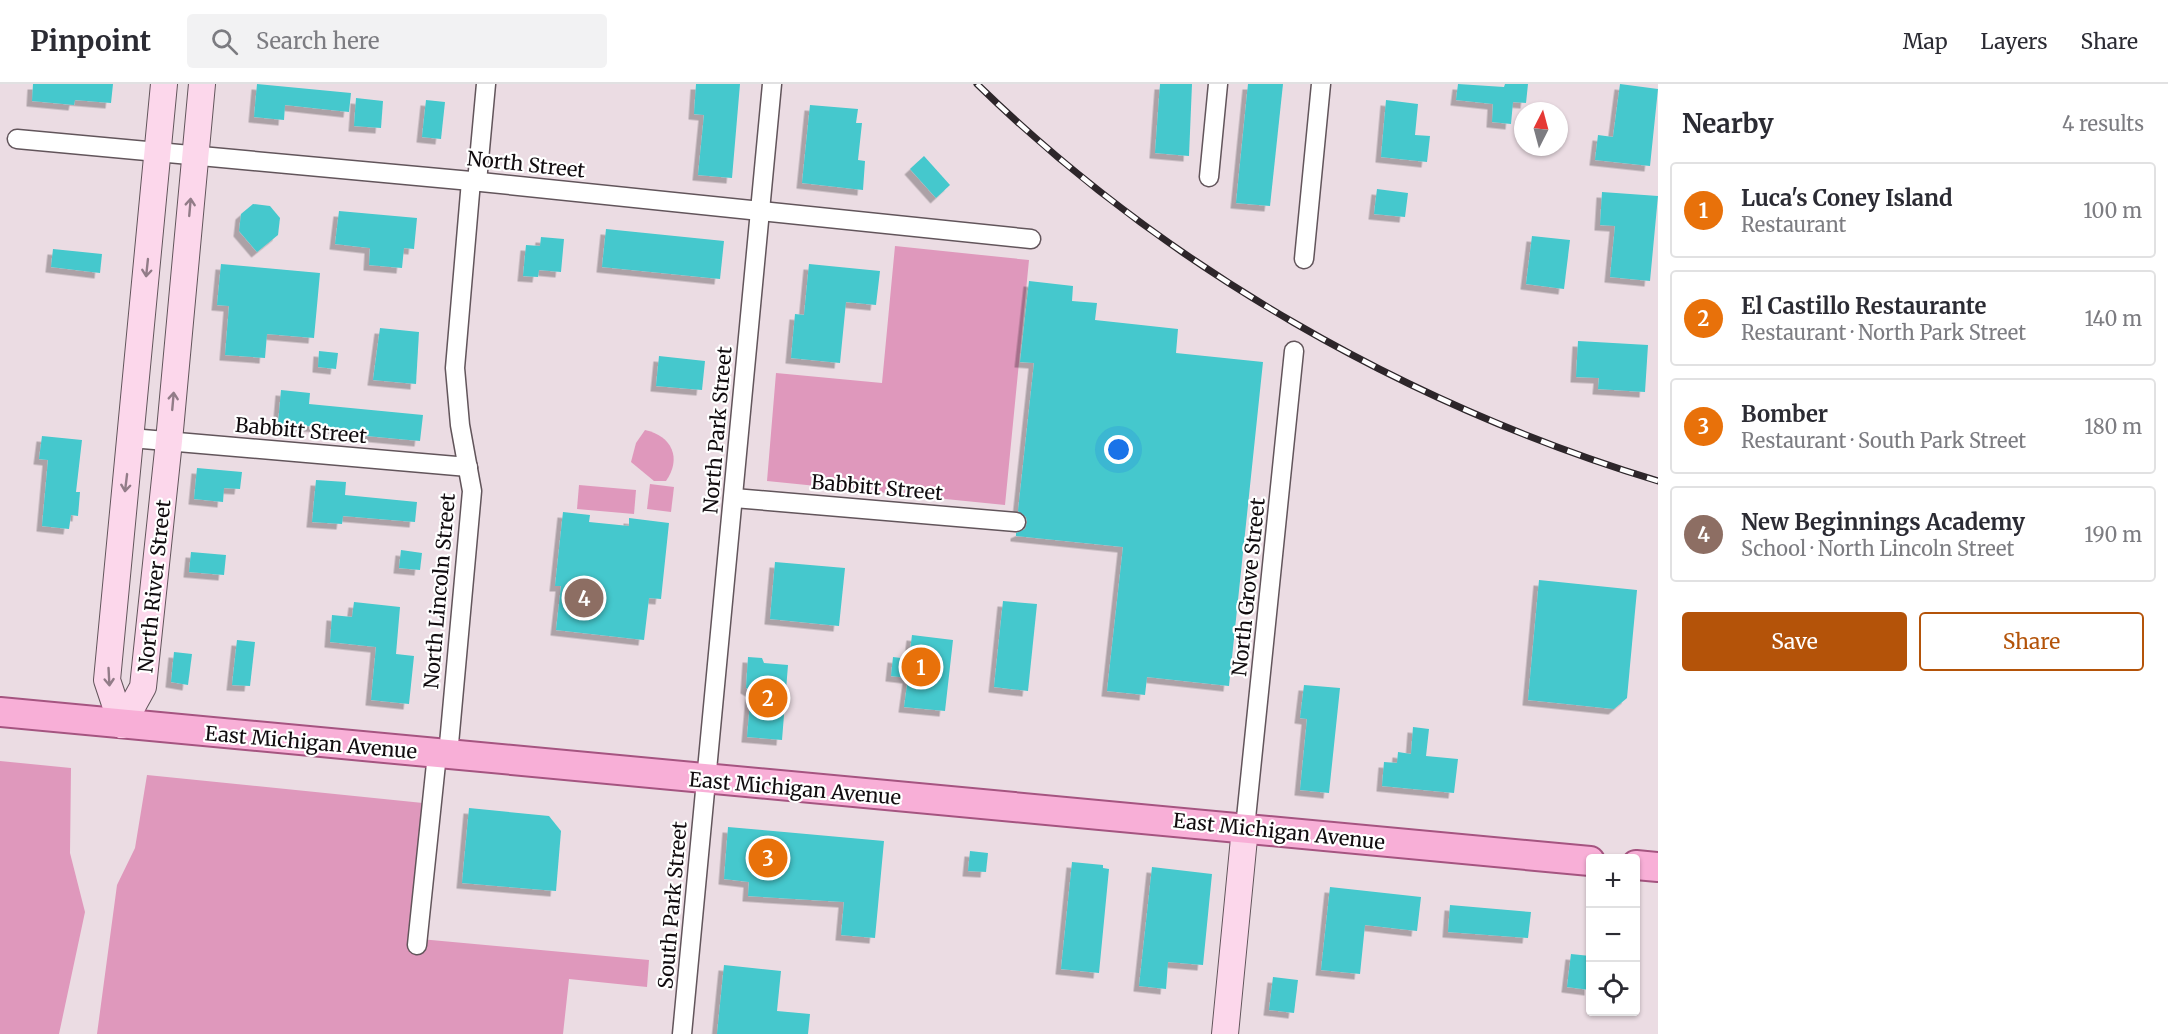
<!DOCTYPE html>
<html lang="en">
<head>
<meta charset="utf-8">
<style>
  :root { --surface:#fff; --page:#f2f2f3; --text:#2b2b33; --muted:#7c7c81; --line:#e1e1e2; --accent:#b45309 }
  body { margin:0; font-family:Merriweather,serif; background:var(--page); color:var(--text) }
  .controls { position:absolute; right:18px; bottom:18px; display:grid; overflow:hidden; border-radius:6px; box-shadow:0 2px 4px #0004 }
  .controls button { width:54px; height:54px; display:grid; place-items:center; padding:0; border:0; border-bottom:2px solid var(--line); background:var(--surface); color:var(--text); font:30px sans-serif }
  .compass { position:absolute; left:1514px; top:18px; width:54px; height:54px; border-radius:50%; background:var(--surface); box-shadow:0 2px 4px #0004; rotate:6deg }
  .you { position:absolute; left:1119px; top:366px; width:21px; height:21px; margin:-15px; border:4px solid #fff; border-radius:50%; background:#1a73e8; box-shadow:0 0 0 9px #1a73e833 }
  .badge { display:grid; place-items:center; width:39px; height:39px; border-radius:50%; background:var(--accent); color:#fff; font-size:20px; font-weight:700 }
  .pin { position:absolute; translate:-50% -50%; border:3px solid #fff; box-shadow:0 2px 6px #0006 }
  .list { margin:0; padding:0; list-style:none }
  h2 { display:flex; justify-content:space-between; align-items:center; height:78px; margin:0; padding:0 24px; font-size:26px }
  h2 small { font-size:20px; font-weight:400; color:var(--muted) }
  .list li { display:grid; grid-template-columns:39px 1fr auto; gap:18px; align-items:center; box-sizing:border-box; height:96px; margin:0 12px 12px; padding:0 12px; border:2px solid var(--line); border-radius:6px }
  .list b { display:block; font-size:22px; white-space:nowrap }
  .list p { margin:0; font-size:20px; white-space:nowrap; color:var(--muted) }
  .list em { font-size:20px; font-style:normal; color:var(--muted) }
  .actions { display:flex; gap:12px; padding:18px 24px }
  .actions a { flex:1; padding:14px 0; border:2px solid var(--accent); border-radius:6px; text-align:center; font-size:21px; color:var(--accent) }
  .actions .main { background:var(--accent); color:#fff }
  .icon { flex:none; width:33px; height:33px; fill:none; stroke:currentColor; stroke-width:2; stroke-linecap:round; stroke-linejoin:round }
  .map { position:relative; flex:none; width:1658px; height:950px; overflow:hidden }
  header { display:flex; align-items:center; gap:36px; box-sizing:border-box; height:84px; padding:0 30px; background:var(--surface); border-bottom:2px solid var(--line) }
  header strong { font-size:28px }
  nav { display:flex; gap:33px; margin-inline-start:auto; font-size:21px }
  .search { width:420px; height:54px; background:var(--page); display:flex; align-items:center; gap:15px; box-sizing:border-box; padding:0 21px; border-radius:6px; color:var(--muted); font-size:22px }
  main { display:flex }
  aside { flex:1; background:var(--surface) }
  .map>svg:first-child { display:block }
  .green { fill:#df98bc }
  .building { fill:#45c8cd; filter:url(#shadow) }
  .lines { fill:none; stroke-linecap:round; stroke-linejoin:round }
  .street-casing { stroke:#62555b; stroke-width:21 }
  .secondary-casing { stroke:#62555b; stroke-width:28 }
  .primary-casing { stroke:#a55480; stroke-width:32 }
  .street { stroke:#fff; stroke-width:18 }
  .secondary { stroke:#fcd7eb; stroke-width:26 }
  .primary { stroke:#f8afd7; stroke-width:28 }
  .rail-casing { stroke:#2d262a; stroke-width:7 }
  .rail { stroke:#fff; stroke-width:4.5; stroke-dasharray:14; stroke-linecap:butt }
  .oneway { stroke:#927c88 }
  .labels { text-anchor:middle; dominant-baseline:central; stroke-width:4.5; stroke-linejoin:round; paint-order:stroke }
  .street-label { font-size:20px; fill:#110c0f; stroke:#fff }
</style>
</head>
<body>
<header>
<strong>Pinpoint</strong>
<div class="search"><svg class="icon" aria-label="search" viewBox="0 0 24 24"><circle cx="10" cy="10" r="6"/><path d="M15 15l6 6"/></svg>Search here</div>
<nav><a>Map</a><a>Layers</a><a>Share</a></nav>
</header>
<main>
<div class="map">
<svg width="1658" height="950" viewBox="0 0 1658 950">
  <defs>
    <filter id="shadow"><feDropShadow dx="-5.5" dy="5.5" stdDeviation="0" flood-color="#0004"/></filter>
  </defs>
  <rect width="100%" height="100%" fill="#ebdce3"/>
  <g class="green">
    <polygon points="895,162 1029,176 1005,421 767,397 776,289 882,299"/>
    <path d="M645,346C672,352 682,374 666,397H654L631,378L636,359Z"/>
    <polygon points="650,400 674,403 671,428 647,425"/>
    <polygon points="579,401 636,406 634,430 577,425"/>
    <polygon points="0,677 71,684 70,769 85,828 59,950 0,950"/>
    <polygon points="147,691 423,719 409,854 649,876 647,903 569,895 563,950 97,950 117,801 135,764"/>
  </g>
  <g class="building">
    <polygon points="33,0 113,0 111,19 75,16 74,21 32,17"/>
    <polygon points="257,0 351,9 349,28 285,21 284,36 254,33"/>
    <polygon points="696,0 740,0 732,94 698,91 704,31 694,30"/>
    <polygon points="1160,0 1192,0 1189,72 1155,69"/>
    <polygon points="1248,0 1283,0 1270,122 1236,119"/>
    <polygon points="1458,0 1504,3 1505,0 1528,0 1526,19 1513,18 1511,40 1492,38 1493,20 1456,16"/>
    <polygon points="1620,0 1658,5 1650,82 1595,76 1598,51 1613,53"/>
    <polygon points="356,14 383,17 381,44 354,42"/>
    <polygon points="426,16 445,18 441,55 422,53"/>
    <polygon points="1386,16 1418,20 1415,51 1430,52 1427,78 1381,73"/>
    <polygon points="810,21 858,25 856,39 862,39 858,76 865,77 863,106 802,99"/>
    <polygon points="924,72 950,101 936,114 910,85"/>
    <polygon points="1377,105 1408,109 1405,133 1374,130"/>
    <polygon points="1602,108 1658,112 1650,197 1610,193 1615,142 1600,141"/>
    <polygon points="253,120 270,122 280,134 278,151 257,168 239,147 241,130"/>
    <polygon points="339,127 417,134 414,165 404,164 402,184 369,181 370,164 335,160"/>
    <polygon points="606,145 724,157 720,195 602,183"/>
    <polygon points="1532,152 1570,156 1564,205 1526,200"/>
    <polygon points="541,153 564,155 561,188 539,186 538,193 523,192 526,161 540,162"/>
    <polygon points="53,165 102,170 100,189 51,183"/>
    <polygon points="221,180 320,189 314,254 267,250 265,274 225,271 229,222 217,221"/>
    <polygon points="809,180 880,187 876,221 846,218 840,279 791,274 795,230 804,231"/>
    <polygon points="1029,197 1073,202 1072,217 1097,219 1095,236 1178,245 1176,269 1263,278 1229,602 1147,593 1145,611 1107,607 1123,463 1016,452 1016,449 1025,445 1027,438 1026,433 1018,427 1034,279 1020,278"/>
    <polygon points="380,244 419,248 416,300 373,296"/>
    <polygon points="1578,257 1648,261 1645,308 1598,305 1599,294 1576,293"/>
    <polygon points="319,267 338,269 336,285 318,283"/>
    <polygon points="659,272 705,277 702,306 656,302"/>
    <polygon points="281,306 310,309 309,320 423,331 420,357 335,349 335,344 278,340"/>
    <polygon points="42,352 82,356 76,408 80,408 78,432 71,431 69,445 42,442 48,376 39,375"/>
    <polygon points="197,384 242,388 240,405 224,404 223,418 194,415"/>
    <polygon points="316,396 346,398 345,411 417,418 415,438 343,432 342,440 312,438"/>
    <polygon points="563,428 590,431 589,438 629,442 629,434 669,439 661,515 649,514 644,556 556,546 561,502 555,502"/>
    <polygon points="401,466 422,469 420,486 399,484"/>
    <polygon points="191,468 226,471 224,491 189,488"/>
    <polygon points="775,478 845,484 839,542 770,535"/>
    <polygon points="1539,496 1637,506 1627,614 1614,625 1528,616"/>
    <polygon points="1003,517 1037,520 1028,607 994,603"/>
    <polygon points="354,518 400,523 396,570 414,572 409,620 371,616 376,563 330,558 332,531 352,533"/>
    <polygon points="912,551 953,556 945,627 904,623 908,594 891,592 893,573 909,575"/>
    <polygon points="237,556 255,558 250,602 232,601"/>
    <polygon points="174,568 192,570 188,601 171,598"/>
    <polygon points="748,573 762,574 764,579 788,581 782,656 747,653 751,607 746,604"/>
    <polygon points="1304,601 1340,604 1329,709 1300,706 1307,635 1300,634"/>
    <polygon points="1413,643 1429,645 1426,672 1458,675 1454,709 1382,702 1384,678 1397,679 1398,668 1411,670"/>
    <polygon points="469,724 549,732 561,747 556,807 462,799"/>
    <polygon points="728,743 884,757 875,854 841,851 844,818 748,812 749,798 724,795"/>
    <polygon points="970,767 988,769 986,788 968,787"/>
    <polygon points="1072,778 1103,781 1103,784 1109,785 1099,889 1061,885"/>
    <polygon points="1152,783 1212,790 1203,881 1168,878 1166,905 1139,902"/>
    <polygon points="1330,803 1421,813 1417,847 1365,841 1360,890 1321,886"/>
    <polygon points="1450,821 1531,828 1528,854 1448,848"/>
    <polygon points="1571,870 1590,872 1590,906 1567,903"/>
    <polygon points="724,881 781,887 777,927 810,930 808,950 717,950"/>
    <polygon points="1273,893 1298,896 1294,929 1269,926"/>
  </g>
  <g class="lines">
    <g class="street-casing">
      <g id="street">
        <polyline points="17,55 471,97 1031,155"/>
        <polyline points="1209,93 1218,0"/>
        <polyline points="477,98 486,0"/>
        <polyline points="1304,175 1321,0"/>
        <polyline points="131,354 468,383"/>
        <polyline points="734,414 1016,438"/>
        <polyline points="448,671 472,407 460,341 455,284 471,97"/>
        <polyline points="1245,744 1294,267"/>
        <polyline points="417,861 437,670"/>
        <polyline points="682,950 772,0"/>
      </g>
    </g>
    <g class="secondary-casing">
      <g id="secondary">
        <polyline points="122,641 143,603 169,357 202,0"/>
        <polyline points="122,641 107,596 164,0"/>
        <polyline points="1225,950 1245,744"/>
      </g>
    </g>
    <g class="primary-casing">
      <g id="primary">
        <polyline points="0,628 1590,777"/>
        <polyline points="1636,781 1658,783"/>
      </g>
    </g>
    <use href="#street" class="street"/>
    <use href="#secondary" class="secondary"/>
    <use href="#primary" class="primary"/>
    <g class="rail-casing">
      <path id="rail" d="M977,0C1165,183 1407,321 1658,397"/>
    </g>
    <use href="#rail" class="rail"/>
  </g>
  <defs><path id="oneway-shaft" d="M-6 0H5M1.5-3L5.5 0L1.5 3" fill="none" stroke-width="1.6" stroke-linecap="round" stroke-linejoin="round" transform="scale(1.5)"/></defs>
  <g class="oneway">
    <use href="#oneway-shaft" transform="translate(190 123) rotate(-85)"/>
    <use href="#oneway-shaft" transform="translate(147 184) rotate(96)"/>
    <use href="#oneway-shaft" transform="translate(173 317) rotate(-85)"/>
    <use href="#oneway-shaft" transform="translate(126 399) rotate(97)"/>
    <use href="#oneway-shaft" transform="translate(109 593) rotate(87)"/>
  </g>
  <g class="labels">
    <g class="street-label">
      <text transform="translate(526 80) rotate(6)">North Street</text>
      <text transform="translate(301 346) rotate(5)">Babbitt Street</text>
      <text transform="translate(717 346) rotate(-85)">North Park Street</text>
      <text transform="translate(877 403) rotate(5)">Babbitt Street</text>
      <text transform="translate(154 502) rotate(-84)">North River Street</text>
      <text transform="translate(1248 503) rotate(-84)">North Grove Street</text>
      <text transform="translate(439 507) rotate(-85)">North Lincoln Street</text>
      <text transform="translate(311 658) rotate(5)">East Michigan Avenue</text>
      <text transform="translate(795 704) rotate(5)">East Michigan Avenue</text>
      <text transform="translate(1279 747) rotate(6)">East Michigan Avenue</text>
      <text transform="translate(672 821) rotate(-85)">South Park Street</text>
    </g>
  </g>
</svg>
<div class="controls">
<button>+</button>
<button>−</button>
<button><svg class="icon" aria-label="locate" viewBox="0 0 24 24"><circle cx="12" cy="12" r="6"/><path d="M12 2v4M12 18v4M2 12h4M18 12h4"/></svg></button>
</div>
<svg class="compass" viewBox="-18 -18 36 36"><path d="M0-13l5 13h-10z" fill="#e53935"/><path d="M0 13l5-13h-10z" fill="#7c7c81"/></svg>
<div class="you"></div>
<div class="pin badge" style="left:921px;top:583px;background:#e8710a">1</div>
<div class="pin badge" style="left:768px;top:614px;background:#e8710a">2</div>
<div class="pin badge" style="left:768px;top:774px;background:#e8710a">3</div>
<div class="pin badge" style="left:584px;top:514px;background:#8d6e63">4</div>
</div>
<aside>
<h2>Nearby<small>4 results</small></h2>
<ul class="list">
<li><span class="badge" style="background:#e8710a">1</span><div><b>Luca's Coney Island</b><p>Restaurant</p></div><em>100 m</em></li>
<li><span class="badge" style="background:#e8710a">2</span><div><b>El Castillo Restaurante</b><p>Restaurant · North Park Street</p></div><em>140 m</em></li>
<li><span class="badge" style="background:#e8710a">3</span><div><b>Bomber</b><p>Restaurant · South Park Street</p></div><em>180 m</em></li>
<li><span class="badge" style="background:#8d6e63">4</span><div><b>New Beginnings Academy</b><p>School · North Lincoln Street</p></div><em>190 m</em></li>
</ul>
<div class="actions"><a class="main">Save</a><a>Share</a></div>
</aside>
</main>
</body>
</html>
